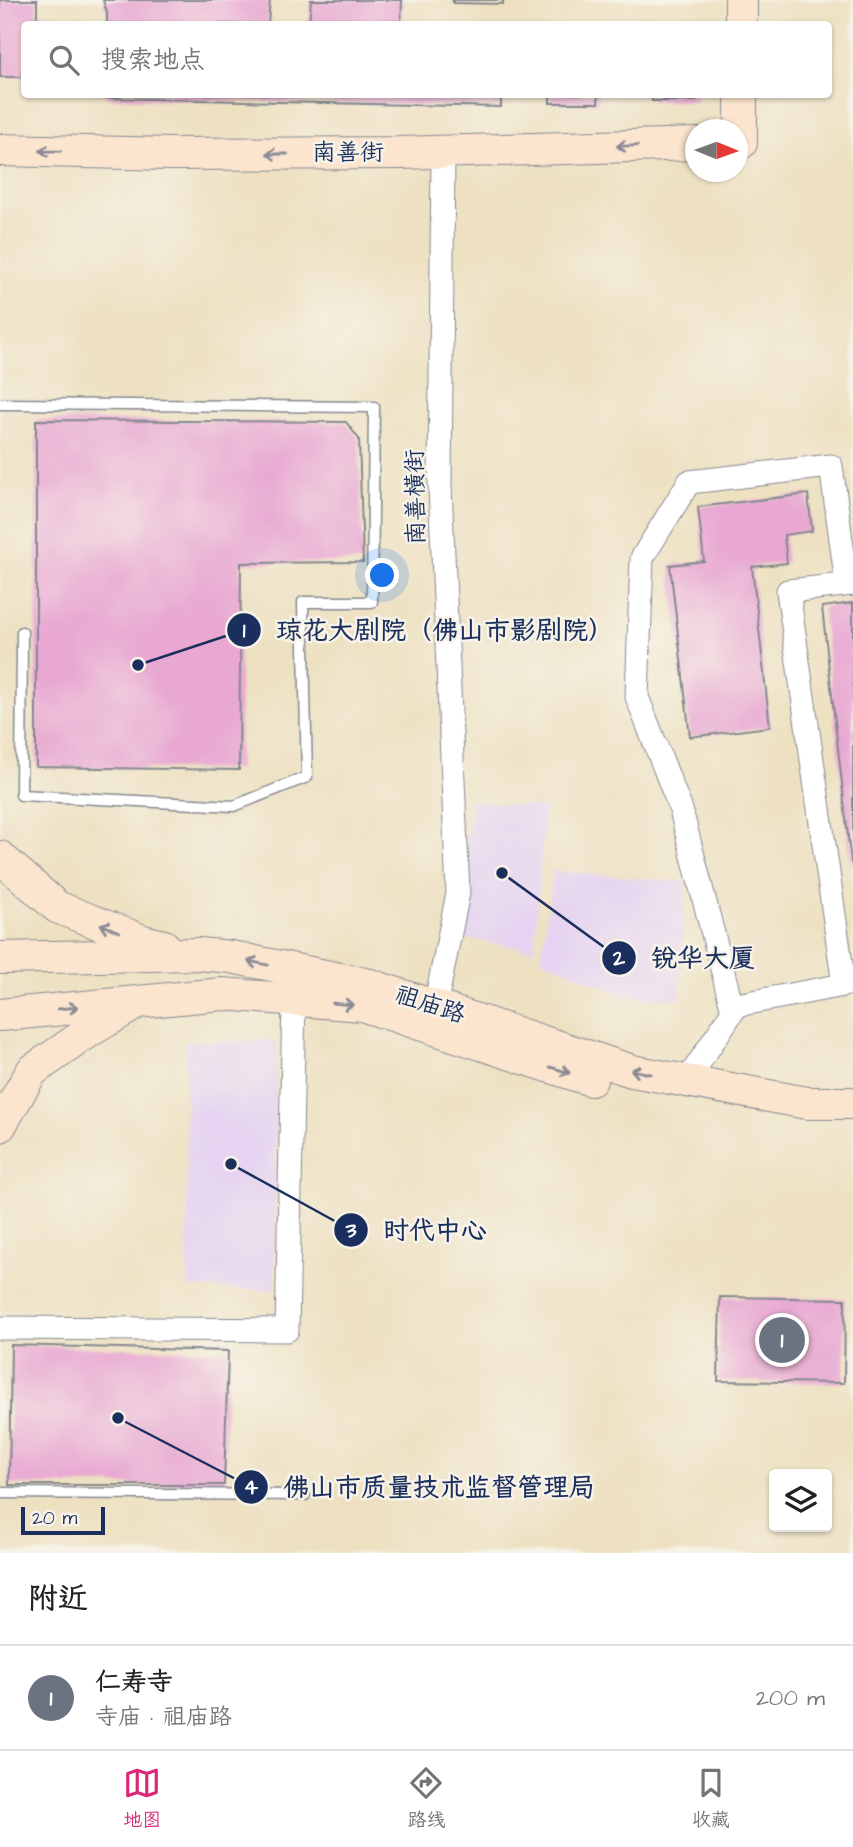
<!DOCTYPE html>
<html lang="zh">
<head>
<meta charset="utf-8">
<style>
  :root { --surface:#fff; --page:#f6f6f6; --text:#202124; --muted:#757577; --line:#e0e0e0; --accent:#db2777 }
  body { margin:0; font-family:"Architects Daughter","LXGW WenKai TC",sans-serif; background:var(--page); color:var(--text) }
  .controls { position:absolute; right:21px; bottom:21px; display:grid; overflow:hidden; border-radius:7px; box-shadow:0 2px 5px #0004 }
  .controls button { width:63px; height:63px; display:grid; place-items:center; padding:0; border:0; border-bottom:2px solid var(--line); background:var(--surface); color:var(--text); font:35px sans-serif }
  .compass { position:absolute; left:685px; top:119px; width:63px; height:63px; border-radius:50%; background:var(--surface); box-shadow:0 2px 5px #0004; rotate:91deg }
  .scale { position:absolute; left:21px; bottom:18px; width:84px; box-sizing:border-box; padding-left:7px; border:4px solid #1b2f5e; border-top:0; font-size:19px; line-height:24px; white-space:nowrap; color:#1b2f5e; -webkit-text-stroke:5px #f7f3e8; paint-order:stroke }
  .you { position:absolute; left:383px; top:576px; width:24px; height:24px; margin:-18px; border:5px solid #fff; border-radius:50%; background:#1a73e8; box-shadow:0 0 0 10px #1a73e833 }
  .badge { display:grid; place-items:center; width:46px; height:46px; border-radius:50%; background:var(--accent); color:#fff; font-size:23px; font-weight:700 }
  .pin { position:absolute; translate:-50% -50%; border:4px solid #fff; box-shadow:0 2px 7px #0006 }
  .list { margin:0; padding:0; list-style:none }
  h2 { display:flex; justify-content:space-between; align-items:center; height:91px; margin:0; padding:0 28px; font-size:30px }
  h2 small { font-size:23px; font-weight:400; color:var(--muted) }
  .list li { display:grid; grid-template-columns:46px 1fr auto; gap:21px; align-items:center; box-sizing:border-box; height:105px; padding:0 28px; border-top:2px solid var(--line) }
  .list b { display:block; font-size:26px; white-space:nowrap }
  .list p { margin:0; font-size:23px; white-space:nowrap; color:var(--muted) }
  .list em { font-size:23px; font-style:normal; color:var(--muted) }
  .icon { flex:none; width:38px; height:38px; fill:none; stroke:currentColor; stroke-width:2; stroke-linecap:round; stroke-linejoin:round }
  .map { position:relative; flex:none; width:853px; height:1553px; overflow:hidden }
  .search { position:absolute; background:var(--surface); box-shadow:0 2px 5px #0004; left:21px; right:21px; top:21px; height:77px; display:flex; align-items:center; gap:18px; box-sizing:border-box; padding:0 24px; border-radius:7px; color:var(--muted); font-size:26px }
  .sheet { height:196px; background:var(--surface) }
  nav { display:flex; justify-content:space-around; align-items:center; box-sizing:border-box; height:98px; border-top:2px solid var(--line); background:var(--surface); font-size:19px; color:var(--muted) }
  nav a { display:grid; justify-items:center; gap:4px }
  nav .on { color:var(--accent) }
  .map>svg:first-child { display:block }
  .built { fill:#e5d3f1 }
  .building { fill:#e8a8d2 }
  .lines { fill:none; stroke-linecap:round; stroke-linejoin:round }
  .lane-casing { stroke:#848890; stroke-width:13 }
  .street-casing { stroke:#848890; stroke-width:25 }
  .secondary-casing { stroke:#848890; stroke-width:34 }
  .lane { stroke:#fff; stroke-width:10 }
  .street { stroke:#fff; stroke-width:23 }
  .secondary { stroke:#fbe5cf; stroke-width:32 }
  .oneway { stroke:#8b8a96 }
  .labels { text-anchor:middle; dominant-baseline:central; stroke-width:5; stroke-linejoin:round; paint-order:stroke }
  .street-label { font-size:24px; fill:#1b2f5e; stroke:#f7f3e8 }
  .leader { fill:none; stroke:#1b2f5e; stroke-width:2.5 }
  .callout-dot { fill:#1b2f5e; stroke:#f7f3e8; stroke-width:2.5 }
  .mark-label { font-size:21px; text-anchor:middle; font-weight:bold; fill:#fff }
  .callout-label { font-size:26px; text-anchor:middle; font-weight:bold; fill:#1b2f5e; stroke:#f7f3e8; stroke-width:5; stroke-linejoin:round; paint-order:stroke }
</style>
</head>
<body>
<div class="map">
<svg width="853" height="1553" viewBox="0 0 853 1553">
  <rect width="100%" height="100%" fill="#f7f3e8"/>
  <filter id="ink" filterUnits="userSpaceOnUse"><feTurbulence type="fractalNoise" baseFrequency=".0143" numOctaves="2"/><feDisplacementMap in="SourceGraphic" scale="14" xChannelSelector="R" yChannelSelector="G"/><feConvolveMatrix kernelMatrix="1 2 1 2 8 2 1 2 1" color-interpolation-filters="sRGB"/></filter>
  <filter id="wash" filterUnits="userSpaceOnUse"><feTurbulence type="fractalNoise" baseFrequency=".00686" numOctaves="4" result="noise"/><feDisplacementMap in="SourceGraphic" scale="28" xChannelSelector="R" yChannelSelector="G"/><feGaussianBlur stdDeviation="1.57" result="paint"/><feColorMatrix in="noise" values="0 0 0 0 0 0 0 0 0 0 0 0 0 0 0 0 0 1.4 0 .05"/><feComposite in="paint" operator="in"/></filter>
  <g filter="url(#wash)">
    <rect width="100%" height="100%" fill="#eee1c2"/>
    <g class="built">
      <polygon points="471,801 545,808 534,950 458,937"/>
      <polygon points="553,871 685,882 680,999 626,996 541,959"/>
      <polygon points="185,1041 276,1041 274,1290 188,1288"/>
    </g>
    <g id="blocks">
      <g class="building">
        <polygon points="0,0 37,0 37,24 24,24 24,77 0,77"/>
        <polygon points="103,0 270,0 268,24 107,24 107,13"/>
        <polygon points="311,0 402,0 401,24 309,24"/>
        <polygon points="453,0 503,0 503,4 453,3"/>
        <polygon points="106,94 501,94 501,107 106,98"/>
        <rect x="550" y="94" width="48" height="9"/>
        <rect x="652" y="94" width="44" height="7"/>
        <polygon points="36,420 346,422 359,439 363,562 241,563 239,770 36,767"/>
        <polygon points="808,494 812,531 784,535 787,563 752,567 770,727 690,737 670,565 704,561 698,507"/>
        <polygon points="853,603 853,863 851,863 822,607"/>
        <polygon points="720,1297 845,1299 844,1383 718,1381"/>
        <polygon points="11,1345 228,1351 224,1485 9,1485"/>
      </g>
    </g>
  </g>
  <g filter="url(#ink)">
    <use href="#blocks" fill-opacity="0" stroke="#848890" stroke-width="2"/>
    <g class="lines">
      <g class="lane-casing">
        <g id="lane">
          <polyline points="0,404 374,407 372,602 303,602 307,777 234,806 21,795 22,632"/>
          <polyline points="0,1493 305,1495"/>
        </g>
      </g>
      <g class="street-casing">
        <g id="street">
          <polyline points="435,1007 458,893 440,486 443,151"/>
          <polyline points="733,1011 681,810 637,697 642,558 689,482 831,466 847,584"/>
          <polyline points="687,1081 737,1005 844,985 788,591 853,584"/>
          <polyline points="0,1328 287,1330 294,1000"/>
        </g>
      </g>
      <g class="secondary-casing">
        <g id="secondary">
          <polyline points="741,24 741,0"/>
          <polyline points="738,143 741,143 741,94"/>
          <polyline points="0,150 170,154 399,153 696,144"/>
          <polyline points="0,857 57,907 143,941 164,946"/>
          <polyline points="0,958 199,954 231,957 370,985 632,1071 807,1103 853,1103"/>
          <polyline points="0,1015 222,994 362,1005 591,1080"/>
          <polyline points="0,1126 32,1071 88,1032 130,1007"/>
        </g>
      </g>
      <use href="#lane" class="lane"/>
      <use href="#street" class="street"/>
      <use href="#secondary" class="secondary"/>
    </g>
    <defs><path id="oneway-shaft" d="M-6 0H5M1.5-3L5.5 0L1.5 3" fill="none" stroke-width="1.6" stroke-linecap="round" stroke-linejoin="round" transform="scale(1.75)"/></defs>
    <g class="oneway">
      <use href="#oneway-shaft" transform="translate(627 146) rotate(178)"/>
      <use href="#oneway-shaft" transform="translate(50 151) rotate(-179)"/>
      <use href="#oneway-shaft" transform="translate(277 154) rotate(180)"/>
      <use href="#oneway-shaft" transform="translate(110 928) rotate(-158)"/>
      <use href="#oneway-shaft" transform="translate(258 963) rotate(-169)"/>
      <use href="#oneway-shaft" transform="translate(343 1004) rotate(5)"/>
      <use href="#oneway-shaft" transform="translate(68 1008) rotate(-5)"/>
      <use href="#oneway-shaft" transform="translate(560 1070) rotate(17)"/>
      <use href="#oneway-shaft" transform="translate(641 1072) rotate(-168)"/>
    </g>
  </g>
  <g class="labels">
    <g class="street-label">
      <text x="348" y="153">南善街</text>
      <text transform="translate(416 497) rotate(-91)">南善横街</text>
      <text transform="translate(430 1005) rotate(18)">祖庙路</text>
    </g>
  </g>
  <path class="leader" d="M138 665L244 630M502 873L619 958M231 1164L351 1230M118 1418L251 1487"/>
  <g class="callout-dot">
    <circle cx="138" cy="665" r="7"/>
    <circle cx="502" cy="873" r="7"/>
    <circle cx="231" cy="1164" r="7"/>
    <circle cx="118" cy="1418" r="7"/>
    <circle cx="244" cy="630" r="18"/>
    <circle cx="619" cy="958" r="18"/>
    <circle cx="351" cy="1230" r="18"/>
    <circle cx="251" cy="1487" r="18"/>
  </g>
  <g class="mark-label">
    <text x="244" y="637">1</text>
    <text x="619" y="965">2</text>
    <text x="351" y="1237">3</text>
    <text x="251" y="1494">4</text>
  </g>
  <g class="callout-label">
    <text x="445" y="639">琼花大剧院（佛山市影剧院）</text>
    <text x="703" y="967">锐华大厦</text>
    <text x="435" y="1239">时代中心</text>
    <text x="439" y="1496">佛山市质量技术监督管理局</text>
  </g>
</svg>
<div class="controls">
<button><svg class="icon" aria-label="layers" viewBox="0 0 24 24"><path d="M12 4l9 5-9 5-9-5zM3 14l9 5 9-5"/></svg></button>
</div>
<svg class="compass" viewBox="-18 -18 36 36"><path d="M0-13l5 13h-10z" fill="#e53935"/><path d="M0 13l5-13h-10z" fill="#757577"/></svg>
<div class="scale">20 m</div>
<div class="you"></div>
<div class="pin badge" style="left:782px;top:1340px;background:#6b7280">1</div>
<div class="search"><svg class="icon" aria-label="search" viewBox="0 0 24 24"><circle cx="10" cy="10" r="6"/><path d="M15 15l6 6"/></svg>搜索地点</div>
</div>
<section class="sheet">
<h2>附近<small></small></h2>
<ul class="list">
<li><span class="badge" style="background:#6b7280">1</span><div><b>仁寿寺</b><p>寺庙 · 祖庙路</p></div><em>200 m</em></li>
</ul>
</section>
<nav>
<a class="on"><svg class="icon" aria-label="map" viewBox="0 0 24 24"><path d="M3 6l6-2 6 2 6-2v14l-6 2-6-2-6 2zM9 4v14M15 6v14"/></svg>地图</a>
<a><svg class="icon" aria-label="directions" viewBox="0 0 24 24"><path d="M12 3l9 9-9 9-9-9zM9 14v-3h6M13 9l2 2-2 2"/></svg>路线</a>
<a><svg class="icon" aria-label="saved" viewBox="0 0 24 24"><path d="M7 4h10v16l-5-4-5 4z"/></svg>收藏</a>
</nav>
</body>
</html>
